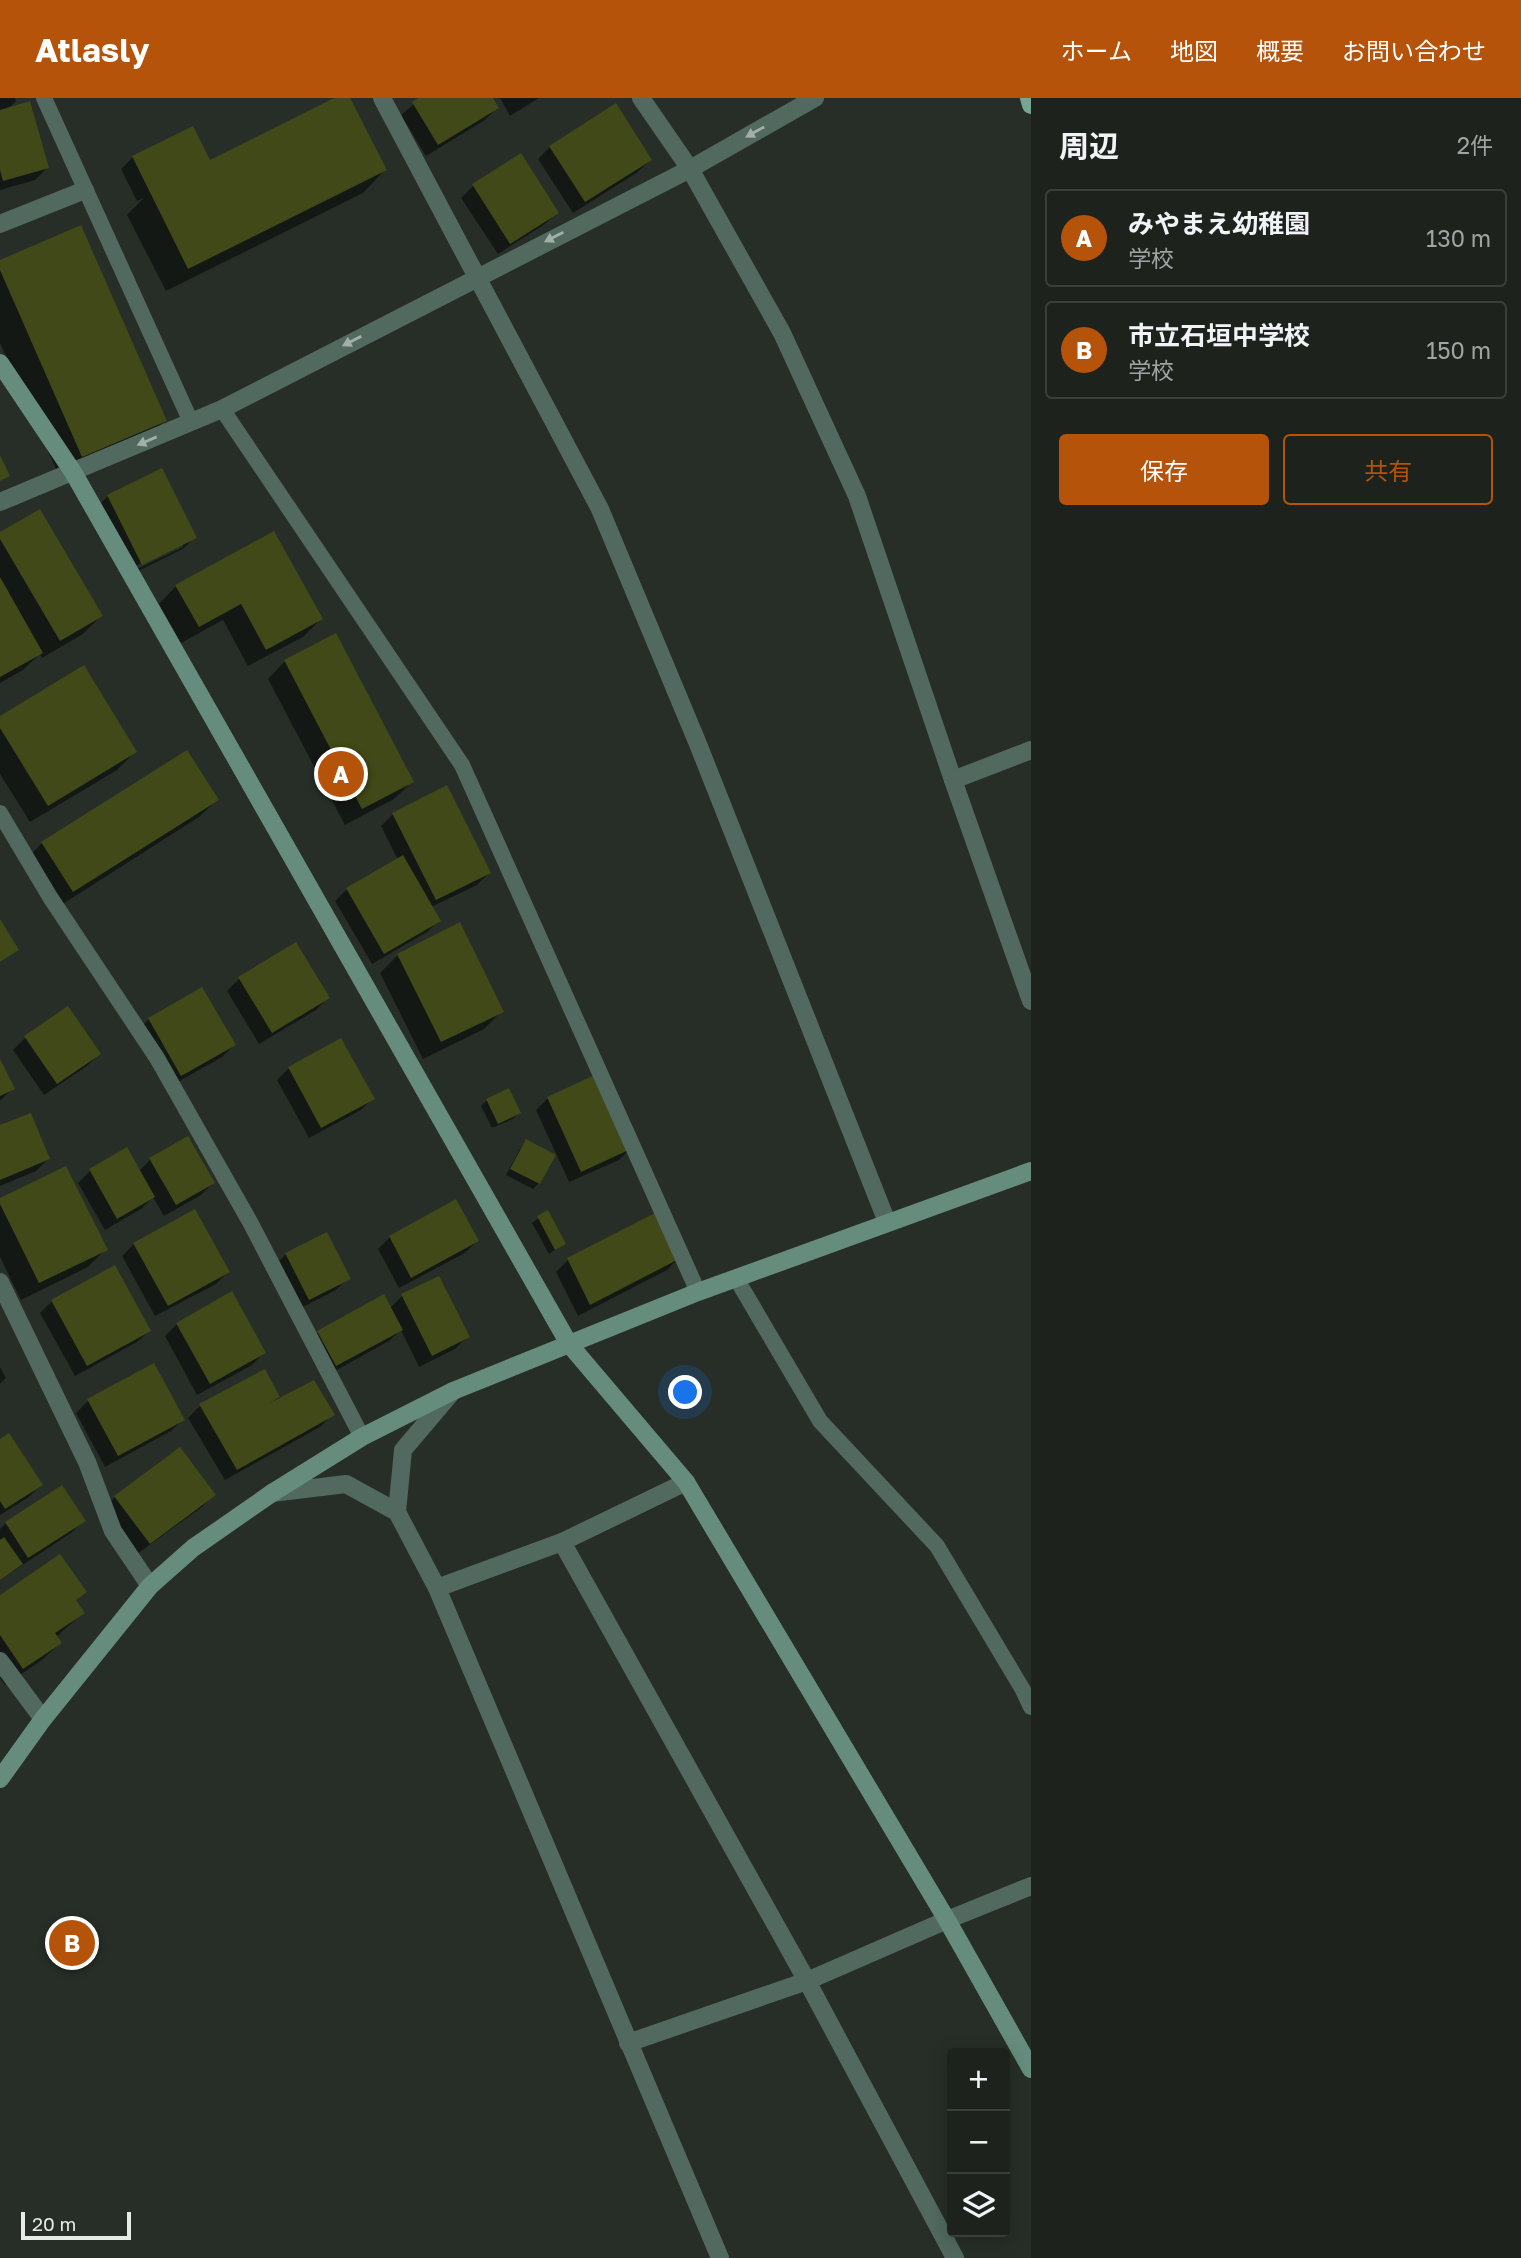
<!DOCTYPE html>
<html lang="ja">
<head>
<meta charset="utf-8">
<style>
  :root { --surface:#1d221d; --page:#252a26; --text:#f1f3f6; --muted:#a0a4a4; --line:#3b3f3b; --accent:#b45309 }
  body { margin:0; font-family:"Golos Text","Noto Sans JP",sans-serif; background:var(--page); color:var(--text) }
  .controls { position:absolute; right:21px; bottom:21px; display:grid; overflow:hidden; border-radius:7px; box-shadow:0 4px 18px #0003 }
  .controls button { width:63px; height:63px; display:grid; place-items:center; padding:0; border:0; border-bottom:2px solid var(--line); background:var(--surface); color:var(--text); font:35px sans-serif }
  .scale { position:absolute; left:21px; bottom:18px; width:110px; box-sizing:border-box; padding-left:7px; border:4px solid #e6ebe6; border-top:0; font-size:19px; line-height:24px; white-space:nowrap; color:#e6ebe6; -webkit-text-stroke:5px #272e27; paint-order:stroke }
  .you { position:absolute; left:686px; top:1295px; width:24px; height:24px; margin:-18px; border:5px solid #fff; border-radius:50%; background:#1a73e8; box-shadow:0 0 0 10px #1a73e833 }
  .badge { display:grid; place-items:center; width:46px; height:46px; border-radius:50%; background:var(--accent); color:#fff; font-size:23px; font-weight:700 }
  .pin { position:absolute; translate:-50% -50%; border:4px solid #fff; box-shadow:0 2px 7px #0006 }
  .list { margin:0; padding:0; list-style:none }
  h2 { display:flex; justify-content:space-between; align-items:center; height:91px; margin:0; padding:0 28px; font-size:30px }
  h2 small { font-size:23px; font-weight:400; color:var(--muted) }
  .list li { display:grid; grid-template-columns:46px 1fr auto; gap:21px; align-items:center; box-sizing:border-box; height:98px; margin:0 14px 14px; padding:0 14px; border:2px solid var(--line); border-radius:7px }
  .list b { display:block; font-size:26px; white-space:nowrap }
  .list p { margin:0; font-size:23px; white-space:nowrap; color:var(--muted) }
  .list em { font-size:23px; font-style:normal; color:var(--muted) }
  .actions { display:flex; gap:14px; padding:21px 28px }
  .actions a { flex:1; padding:16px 0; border:2px solid var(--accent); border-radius:7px; text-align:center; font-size:24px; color:var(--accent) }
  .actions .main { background:var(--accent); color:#fff }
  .icon { flex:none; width:38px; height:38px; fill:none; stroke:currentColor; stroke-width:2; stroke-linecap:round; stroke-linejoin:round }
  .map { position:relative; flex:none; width:1031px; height:2160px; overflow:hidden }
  header { display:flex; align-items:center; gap:42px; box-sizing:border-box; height:98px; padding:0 35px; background:var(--accent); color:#fff }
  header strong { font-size:33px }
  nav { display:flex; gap:38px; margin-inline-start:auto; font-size:24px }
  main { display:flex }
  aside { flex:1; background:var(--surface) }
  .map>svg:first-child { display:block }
  .shadow { fill:#0007; fill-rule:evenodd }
  .building { fill:#404917 }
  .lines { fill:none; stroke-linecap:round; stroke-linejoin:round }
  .lane { stroke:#51695f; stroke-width:16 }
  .street { stroke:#51695f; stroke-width:18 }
  .secondary { stroke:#658c7c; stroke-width:18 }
  .primary { stroke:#74a792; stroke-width:18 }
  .oneway { fill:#a3b0a9 }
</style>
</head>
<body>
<header>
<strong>Atlasly</strong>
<nav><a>ホーム</a><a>地図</a><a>概要</a><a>お問い合わせ</a></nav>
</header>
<main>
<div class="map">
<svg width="1031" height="2160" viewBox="0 0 1031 2160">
  <rect width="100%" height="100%" fill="#272e27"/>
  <g class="shadow">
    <polygon points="0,0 15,0 16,3 8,11 47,70 35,82 0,92"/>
    <polygon points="338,0 349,0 385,72 363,95 166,193 127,117 144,100 137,103 121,71 133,59 202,67"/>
    <polygon points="421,0 491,0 497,10 485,22 426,58 401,17"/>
    <polygon points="500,0 539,0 510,18"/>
    <polygon points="550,49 650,62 638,74 573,115 538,61"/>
    <polygon points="473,88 557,114 545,126 498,156 461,100"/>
    <polygon points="0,164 165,322 143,345 60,380 0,245"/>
    <path d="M108,398L195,439L183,451L130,477L96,410ZM183,445V449L135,472L133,469Z"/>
    <polygon points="0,436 101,518 83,536 42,560 40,556 23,572 0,585"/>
    <polygon points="176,488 321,521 303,539 248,568 223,522 181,545 159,506"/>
    <polygon points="285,563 412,684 394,701 345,727 268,581"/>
    <polygon points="0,620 135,654 117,672 30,724 0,676"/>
    <polygon points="217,702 199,719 55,811 24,763 42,745"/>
    <polygon points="393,716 489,775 477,787 431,809 439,822 427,834 372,866 335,803 347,791 398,762 381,728"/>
    <polygon points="398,857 502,913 484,931 423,961 380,875"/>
    <polygon points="239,881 328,900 316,912 259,946 227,893"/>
    <polygon points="202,891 234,947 222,959 169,989 137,933 149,921"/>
    <polygon points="25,940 99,956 87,968 44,997 13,952"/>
    <polygon points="0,965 13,990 0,1003"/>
    <polygon points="289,970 373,1000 361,1012 309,1040 277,982"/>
    <polygon points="548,1000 631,1050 619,1062 569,1084 536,1012"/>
    <polygon points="487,1002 519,1015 513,1021 492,1030 481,1008"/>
    <polygon points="0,1029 48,1061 36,1073 0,1088"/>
    <polygon points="188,1041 213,1085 201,1097 164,1118 153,1099 141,1111 105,1132 78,1085 90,1073 127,1052 139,1073 150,1062"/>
    <polygon points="526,1043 553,1057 539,1085 533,1091 506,1077 521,1049"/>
    <polygon points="0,1102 106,1151 88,1169 21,1202 0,1159"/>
    <polygon points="547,1114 564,1146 549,1156 532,1125"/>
    <polygon points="657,1116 679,1160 667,1172 578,1218 556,1174 568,1162"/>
    <polygon points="390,1139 477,1143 465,1155 399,1190 378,1151"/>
    <polygon points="134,1146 228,1174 216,1186 155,1218 122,1158"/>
    <polygon points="286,1156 348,1180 336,1192 297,1212 274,1168"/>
    <polygon points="438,1180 467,1239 455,1251 419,1269 401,1232 389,1243 324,1279 306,1246 318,1234 390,1210 402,1198"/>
    <polygon points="52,1203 149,1233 137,1244 75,1278 40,1215"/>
    <polygon points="177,1226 264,1255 252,1267 197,1297 165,1238"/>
    <polygon points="153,1267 183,1321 171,1333 105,1369 76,1315 88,1303"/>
    <polygon points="0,1269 6,1280 0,1286"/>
    <polygon points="264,1273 280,1302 332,1317 320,1329 225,1382 188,1320 200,1308"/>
    <polygon points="0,1343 41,1387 29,1399 0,1417"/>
    <polygon points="213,1397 202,1409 137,1456 103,1411 115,1399"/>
    <polygon points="83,1423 71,1435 0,1482 0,1431 6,1425"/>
    <polygon points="84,1494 75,1503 83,1515 56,1539 60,1545 42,1562 5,1587 0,1580 0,1499"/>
  </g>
  <g class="building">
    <polygon points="334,0 350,0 387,72 188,171 132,58 193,28 210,62"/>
    <polygon points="418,0 493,0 499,10 438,47 412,4"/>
    <polygon points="30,3 49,70 3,83 0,72 0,12"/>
    <polygon points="616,5 652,62 585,104 549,48"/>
    <polygon points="521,55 559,115 510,146 472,86"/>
    <polygon points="81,127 167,323 82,359 0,172 0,162"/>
    <polygon points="0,357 10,378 0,383"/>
    <polygon points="162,370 197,440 142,467 107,397"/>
    <polygon points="40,411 103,518 60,543 0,441 0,434"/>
    <polygon points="274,433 323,521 266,552 241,506 199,529 175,487"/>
    <polygon points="0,479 43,555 0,579"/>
    <polygon points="336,535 414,684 362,711 284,562"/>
    <polygon points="84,567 137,654 48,708 0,630 0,618"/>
    <polygon points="187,652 219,702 73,794 41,744"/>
    <polygon points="447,687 491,775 436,802 392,715"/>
    <polygon points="403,757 441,823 384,856 346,790"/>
    <polygon points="0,821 19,852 0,864"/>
    <polygon points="460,824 504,914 441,944 397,856"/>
    <polygon points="296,844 330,900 272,935 238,879"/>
    <polygon points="202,889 236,947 181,978 148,920"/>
    <polygon points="68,908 101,956 57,986 24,938"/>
    <polygon points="341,940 375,1001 321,1030 288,969"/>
    <polygon points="0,961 15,991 0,998"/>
    <polygon points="599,975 633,1050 581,1074 547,999"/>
    <polygon points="509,990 521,1015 498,1026 486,1001"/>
    <polygon points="31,1015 50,1061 0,1082 0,1027"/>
    <polygon points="188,1038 215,1085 176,1107 149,1060"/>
    <polygon points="526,1041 556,1057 540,1086 510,1071"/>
    <polygon points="127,1049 155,1099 117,1121 89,1071"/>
    <polygon points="66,1068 108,1152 39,1185 0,1106 0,1100"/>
    <polygon points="456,1101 479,1143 411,1180 389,1138"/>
    <polygon points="195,1111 230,1174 168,1208 133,1145"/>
    <polygon points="548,1112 566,1146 555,1152 537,1118"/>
    <polygon points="657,1114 681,1160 590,1207 567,1160"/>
    <polygon points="327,1134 351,1181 309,1202 285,1155"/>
    <polygon points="115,1167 151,1233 87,1268 51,1202"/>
    <polygon points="439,1178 470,1239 432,1258 401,1196"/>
    <polygon points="232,1193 266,1255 210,1286 176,1225"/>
    <polygon points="384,1196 403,1232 336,1268 317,1233"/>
    <polygon points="154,1265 185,1322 118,1358 87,1301"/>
    <polygon points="265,1271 280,1299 268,1306 314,1282 335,1317 237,1372 199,1306"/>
    <polygon points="9,1335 43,1387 5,1411 0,1403 0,1341"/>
    <polygon points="180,1349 216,1397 150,1446 114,1398"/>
    <polygon points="62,1387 86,1423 28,1460 5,1424"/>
    <polygon points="4,1439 23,1466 0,1482 0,1442"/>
    <polygon points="60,1456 87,1494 76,1502 85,1515 55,1535 62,1545 23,1571 0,1537 0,1497"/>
  </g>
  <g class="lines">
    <g class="lane">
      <polyline points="44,0 191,324"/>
      <polyline points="222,311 462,667 698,1194"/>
      <polyline points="0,715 50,799 157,960 250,1124 362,1339"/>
      <polyline points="736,1180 820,1323 937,1448 1023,1592 1031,1609"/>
    </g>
    <g class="street">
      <polyline points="382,0 600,411 698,646 887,1124"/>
      <polyline points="641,0 690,71 782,235 857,398 953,682 1031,903"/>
      <polyline points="0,126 85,92"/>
      <polyline points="0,404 222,311 690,71 815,0"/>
      <polyline points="953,682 1031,652"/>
      <polyline points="0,1184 87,1364 113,1433 150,1488"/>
      <polyline points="272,1395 346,1386 397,1414 437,1490 720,2160"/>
      <polyline points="397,1414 403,1352 453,1293"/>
      <polyline points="562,1444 807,1883 955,2160"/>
      <polyline points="437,1490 562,1444 686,1384"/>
      <polyline points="0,1563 43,1621"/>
      <polyline points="628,1945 807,1883 947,1822 1031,1788"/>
    </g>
    <g class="secondary">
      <polyline points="0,265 73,374 569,1246 686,1384 947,1822 1031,1971"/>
      <polyline points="0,1681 43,1621 150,1488 193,1450 272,1395 362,1339 453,1293 698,1194 1031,1073"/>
    </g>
    <polyline class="primary" points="1029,0 1031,7"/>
  </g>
  <defs><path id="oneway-solid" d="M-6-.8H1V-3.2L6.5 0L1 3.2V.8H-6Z" transform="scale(1.75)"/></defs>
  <g class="oneway">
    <use href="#oneway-solid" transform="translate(755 34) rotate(151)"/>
    <use href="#oneway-solid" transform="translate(554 139) rotate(153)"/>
    <use href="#oneway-solid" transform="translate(352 243) rotate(153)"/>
    <use href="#oneway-solid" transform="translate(147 343) rotate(157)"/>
  </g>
</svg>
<div class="controls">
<button>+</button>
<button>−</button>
<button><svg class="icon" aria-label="layers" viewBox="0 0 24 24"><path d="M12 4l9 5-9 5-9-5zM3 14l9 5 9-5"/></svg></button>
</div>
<div class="scale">20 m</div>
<div class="you"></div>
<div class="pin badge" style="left:341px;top:676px">A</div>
<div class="pin badge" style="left:72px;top:1845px">B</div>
</div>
<aside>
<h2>周辺<small>2件</small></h2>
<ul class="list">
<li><span class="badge">A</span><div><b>みやまえ幼稚園</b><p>学校</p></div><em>130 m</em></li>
<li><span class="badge">B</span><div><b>市立石垣中学校</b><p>学校</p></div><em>150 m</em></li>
</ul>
<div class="actions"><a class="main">保存</a><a>共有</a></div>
</aside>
</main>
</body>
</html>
